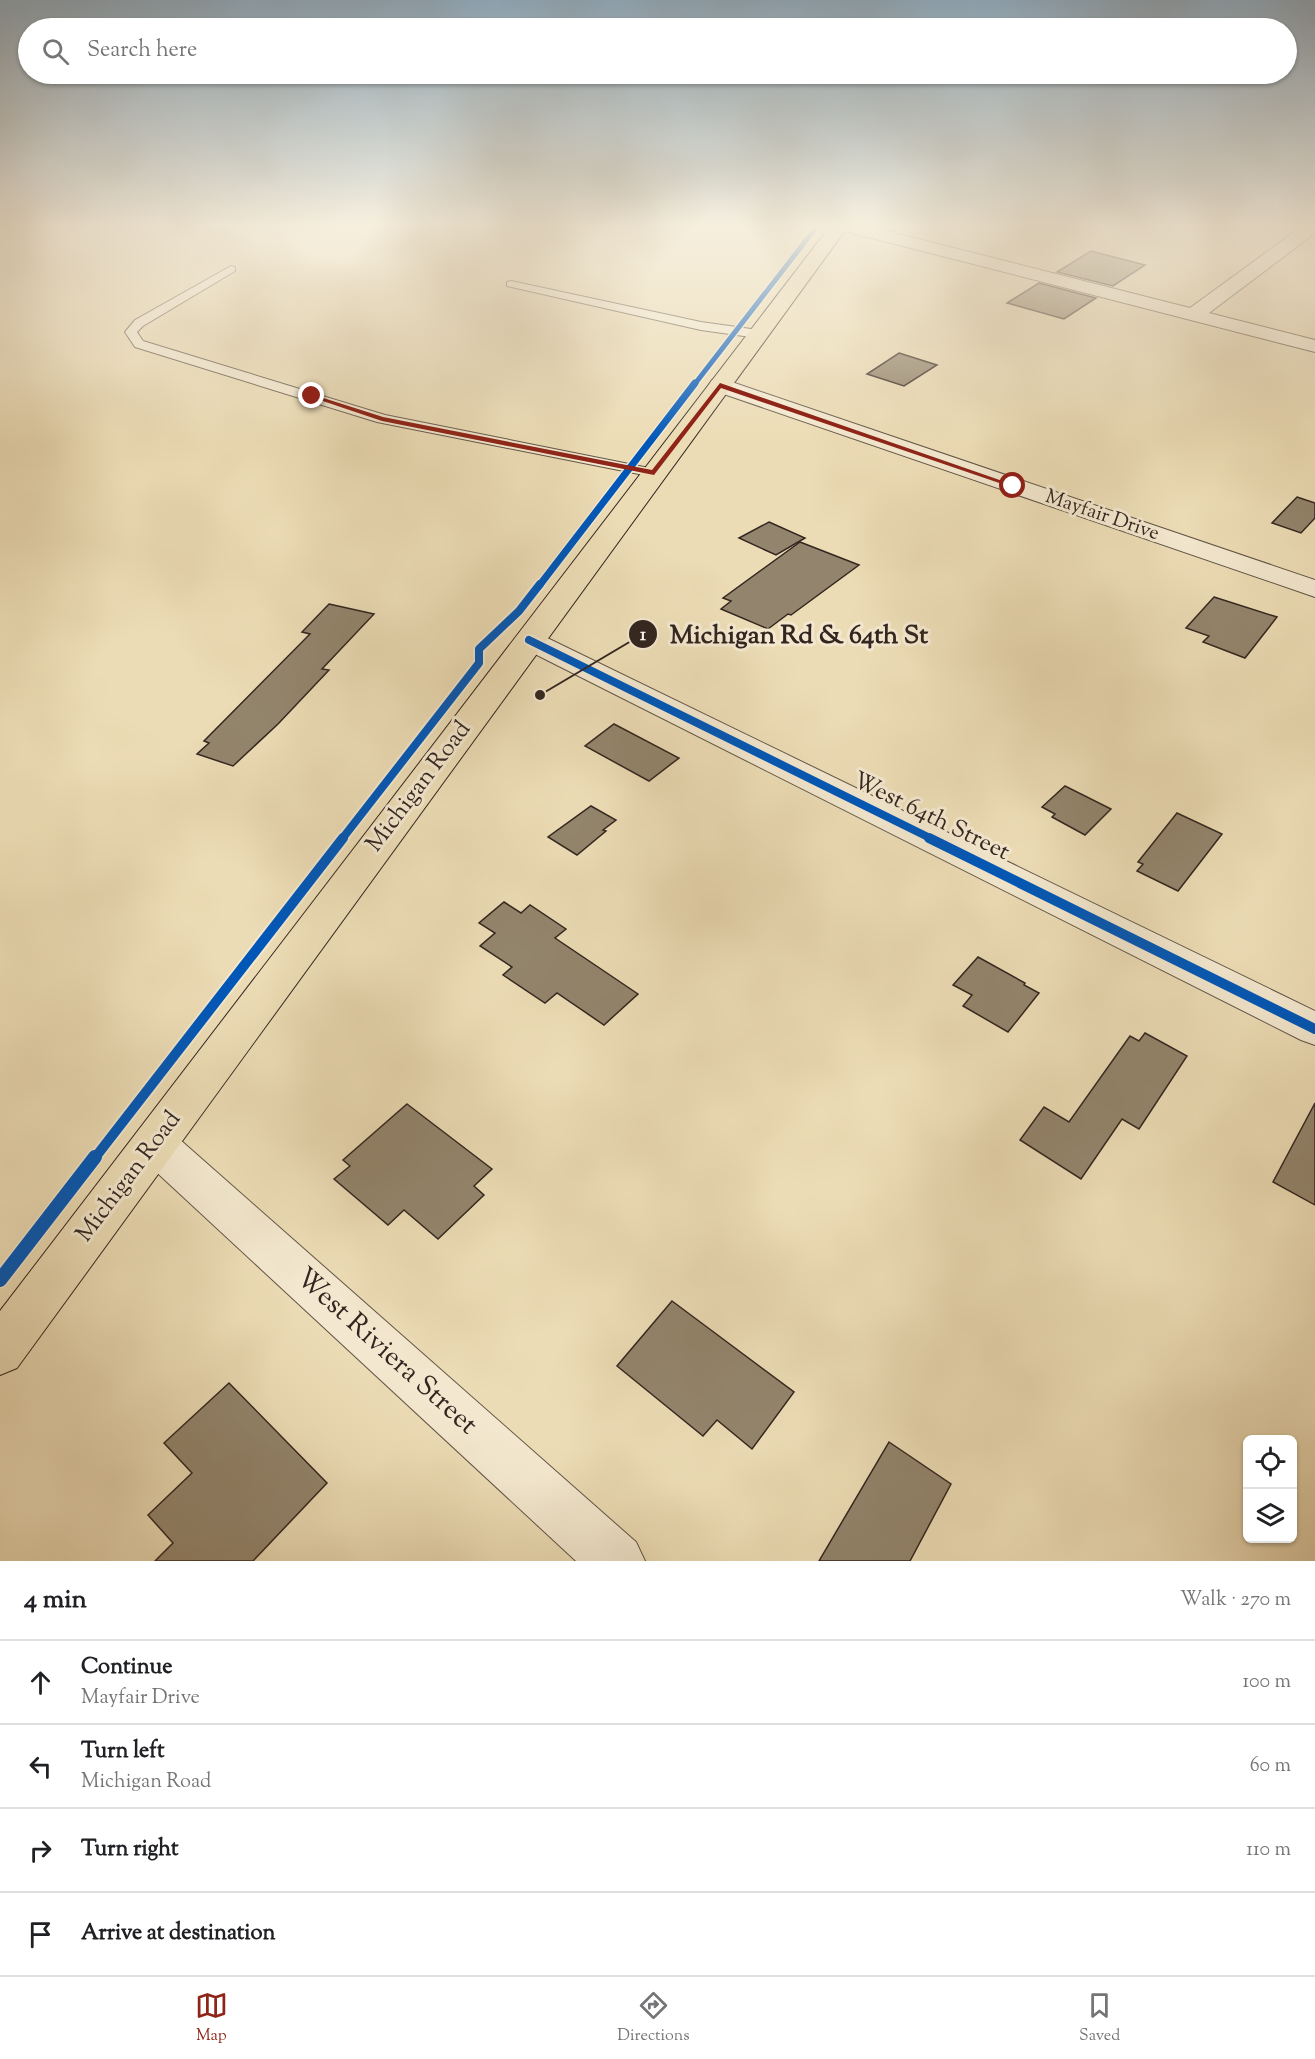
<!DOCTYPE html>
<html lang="en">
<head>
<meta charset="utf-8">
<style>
  :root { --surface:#fff; --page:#f6f6f6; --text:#202124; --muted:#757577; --line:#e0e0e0; --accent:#8f2418 }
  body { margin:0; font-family:"Sorts Mill Goudy",serif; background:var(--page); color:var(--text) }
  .controls { position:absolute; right:18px; bottom:18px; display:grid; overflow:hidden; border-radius:9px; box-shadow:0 2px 4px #0004 }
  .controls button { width:54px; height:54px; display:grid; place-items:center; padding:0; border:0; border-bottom:2px solid var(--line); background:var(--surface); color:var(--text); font:30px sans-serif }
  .stop { position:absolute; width:18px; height:18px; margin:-14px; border:4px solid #8f2418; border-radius:50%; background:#fff }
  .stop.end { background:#8f2418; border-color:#fff; box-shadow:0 2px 6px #0008 }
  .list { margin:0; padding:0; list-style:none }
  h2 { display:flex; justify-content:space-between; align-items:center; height:78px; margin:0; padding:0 24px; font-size:26px }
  h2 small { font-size:20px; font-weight:400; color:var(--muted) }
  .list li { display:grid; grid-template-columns:39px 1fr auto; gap:18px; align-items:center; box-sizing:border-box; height:84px; padding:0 24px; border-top:2px solid var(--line) }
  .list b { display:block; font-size:22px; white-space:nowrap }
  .list p { margin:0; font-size:20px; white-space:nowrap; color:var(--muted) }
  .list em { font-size:20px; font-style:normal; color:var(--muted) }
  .icon { flex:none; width:33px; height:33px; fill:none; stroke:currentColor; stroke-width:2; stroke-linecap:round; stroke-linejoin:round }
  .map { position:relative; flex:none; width:1315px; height:1561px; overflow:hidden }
  .search { position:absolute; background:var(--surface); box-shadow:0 2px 4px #0004; left:18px; right:18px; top:18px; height:66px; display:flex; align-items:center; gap:15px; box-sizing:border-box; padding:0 21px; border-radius:33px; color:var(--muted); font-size:22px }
  .sheet { height:414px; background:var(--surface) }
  nav { display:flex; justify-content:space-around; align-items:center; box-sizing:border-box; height:84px; border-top:2px solid var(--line); background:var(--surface); font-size:16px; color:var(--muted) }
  nav a { display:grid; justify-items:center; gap:3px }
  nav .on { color:var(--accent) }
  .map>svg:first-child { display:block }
  .building { fill:#93856d; stroke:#332620; stroke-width:1.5 }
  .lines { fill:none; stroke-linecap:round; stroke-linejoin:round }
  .service-casing { stroke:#615445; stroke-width:2 }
  .minor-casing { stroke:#615445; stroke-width:2 }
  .tertiary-casing { stroke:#615445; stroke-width:2 }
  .primary-casing { stroke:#332620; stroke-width:2 }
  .service { fill:#f3e8cf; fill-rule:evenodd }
  .minor { fill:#f3e8cf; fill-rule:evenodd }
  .tertiary { fill:#f3e8cf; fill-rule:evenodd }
  .primary { fill:#ecdcb5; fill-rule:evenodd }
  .cycleway-far4-casing { stroke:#f3e8cf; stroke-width:8 }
  .cycleway-far3-casing { stroke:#f3e8cf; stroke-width:10 }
  .cycleway-far2-casing { stroke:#f3e8cf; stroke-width:12 }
  .cycleway-far1-casing { stroke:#f3e8cf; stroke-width:14 }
  .cycleway-casing { stroke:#f3e8cf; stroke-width:17 }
  .cycleway-far4 { stroke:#0057b8; stroke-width:5 }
  .cycleway-far3 { stroke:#0057b8; stroke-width:7 }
  .cycleway-far2 { stroke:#0057b8; stroke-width:8 }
  .cycleway-far1 { stroke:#0057b8; stroke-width:10 }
  .cycleway { stroke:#0057b8; stroke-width:14 }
  .route { fill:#8f2418 }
  .labels { text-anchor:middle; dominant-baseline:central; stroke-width:6; stroke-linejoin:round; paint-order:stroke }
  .far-street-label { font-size:20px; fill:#332620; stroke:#f3e8cf }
  .street-label { font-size:24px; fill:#332620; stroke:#f3e8cf }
  .near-street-label { font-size:28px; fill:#332620; stroke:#f3e8cf }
  .leader { fill:none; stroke:#332620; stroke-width:2 }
  .callout-dot { fill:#332620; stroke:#f3e8cf; stroke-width:2 }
  .mark-label { font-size:18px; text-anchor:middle; font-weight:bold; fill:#fff }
  .callout-label { font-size:26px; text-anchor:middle; font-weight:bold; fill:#332620; stroke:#f3e8cf; stroke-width:6; stroke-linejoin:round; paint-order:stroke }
</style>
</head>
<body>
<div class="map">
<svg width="1315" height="1561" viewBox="0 0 1315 1561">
  <rect width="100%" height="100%" fill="#ecdcb5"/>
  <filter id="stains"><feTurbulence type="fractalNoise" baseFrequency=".00333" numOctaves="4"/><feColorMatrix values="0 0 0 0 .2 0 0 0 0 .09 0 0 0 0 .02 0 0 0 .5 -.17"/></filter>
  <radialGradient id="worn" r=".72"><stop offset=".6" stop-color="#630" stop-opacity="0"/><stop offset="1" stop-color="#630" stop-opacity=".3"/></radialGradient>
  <g class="building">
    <polygon points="1091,251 1145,265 1113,286 1057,272"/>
    <polygon points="1039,283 1096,298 1064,319 1007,303"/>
    <polygon points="899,353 937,365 904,386 867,374"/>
    <polygon points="1297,497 1315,503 1315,518 1301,533 1272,523"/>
    <polygon points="769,522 805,538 776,555 739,538"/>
    <polygon points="800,542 859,565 791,615 788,614 768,629 721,609 731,601 723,598"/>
    <polygon points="1214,597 1277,617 1245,658 1203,642 1209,636 1186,628"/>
    <polygon points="329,604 374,614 322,669 329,670 278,724 233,766 197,754 209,743 204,741 310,634 302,632"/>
    <polygon points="614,724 679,758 649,781 585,746"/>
    <polygon points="1065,786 1111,809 1085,835 1052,817 1055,814 1042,807"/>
    <polygon points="591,806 616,820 603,830 606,831 577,855 548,837"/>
    <polygon points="1177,813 1222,834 1178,891 1137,871 1143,864 1138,862"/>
    <polygon points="504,902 521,913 530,905 566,929 555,938 638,994 604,1025 557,993 545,1003 503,975 512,967 480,946 495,933 479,923"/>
    <polygon points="978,957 1025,983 1024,985 1039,993 1008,1032 963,1006 972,995 953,985"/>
    <polygon points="1145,1033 1187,1056 1139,1129 1122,1119 1081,1179 1020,1140 1044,1107 1069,1122 1130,1036 1139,1041"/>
    <polygon points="1315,1103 1315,1205 1273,1182"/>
    <polygon points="407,1104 492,1169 474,1186 484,1195 438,1239 404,1210 388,1225 334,1179 350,1166 343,1160"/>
    <polygon points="672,1301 794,1392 752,1449 717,1420 703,1436 617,1366"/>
    <polygon points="229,1383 327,1483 253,1561 155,1561 173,1543 148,1515 192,1473 164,1443"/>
    <polygon points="889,1442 951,1484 910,1561 819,1561"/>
  </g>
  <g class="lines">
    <g class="service-casing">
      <g id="service">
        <polygon points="231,266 235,267 235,271 143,326 137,332 143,341 385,415 654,469 661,473 654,477 377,422 135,347 125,332 135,320"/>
        <polygon points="511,281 701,322 758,330 764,334 758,338 701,330 507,286 507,282"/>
      </g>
    </g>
    <g class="minor-casing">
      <g id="minor">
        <polygon points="834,225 863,225 1190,308 1304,225 1315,225 1315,233 1209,313 1315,340 1315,352 837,229"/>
        <polygon points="720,378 1315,580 1315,597 712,390 709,385 712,380"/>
        <polygon points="154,1124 169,1130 636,1542 645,1561 576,1561 139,1156 132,1143 139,1130"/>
      </g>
    </g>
    <g class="tertiary-casing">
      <polygon id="tertiary" points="529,631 539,634 1315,1011 1315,1045 1301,1040 519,646 514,640 519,634"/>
    </g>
    <g class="primary-casing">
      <polygon id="primary" points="831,225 849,225 17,1368 0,1375 0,1311"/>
    </g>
    <use href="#service" class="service"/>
    <use href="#minor" class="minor"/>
    <use href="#tertiary" class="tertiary"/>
    <use href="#primary" class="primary"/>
    <g class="cycleway-far4-casing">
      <polyline id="cycleway-far4" points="694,385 818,225"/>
    </g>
    <g class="cycleway-far3-casing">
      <polyline id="cycleway-far3" points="539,586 695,383"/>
    </g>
    <g class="cycleway-far2-casing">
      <g id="cycleway-far2">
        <polyline points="529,640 932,839"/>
        <polyline points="342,839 479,663 479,649 519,611 540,584"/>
      </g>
    </g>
    <g class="cycleway-far1-casing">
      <g id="cycleway-far1">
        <polyline points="929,838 1315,1029"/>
        <polyline points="94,1159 343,838"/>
      </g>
    </g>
    <g class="cycleway-casing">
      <polyline id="cycleway" points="0,1280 95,1157"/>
    </g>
    <use href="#cycleway-far4" class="cycleway-far4"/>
    <use href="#cycleway-far3" class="cycleway-far3"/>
    <use href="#cycleway-far2" class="cycleway-far2"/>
    <use href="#cycleway-far1" class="cycleway-far1"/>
    <use href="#cycleway" class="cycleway"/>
  </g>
  <linearGradient id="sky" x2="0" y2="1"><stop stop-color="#90abbf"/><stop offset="0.51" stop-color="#f6efde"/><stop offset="1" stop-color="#f6efde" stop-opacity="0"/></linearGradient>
  <rect width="1315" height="443" fill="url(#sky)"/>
  <polygon class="route" points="720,383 1017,486 1011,487 721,388 654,475 382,421 308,396 314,395 383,417 652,470"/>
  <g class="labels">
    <g class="far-street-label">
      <text transform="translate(1102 516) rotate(19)">Mayfair Drive</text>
    </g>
    <g class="street-label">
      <text transform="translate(419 787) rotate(-53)">Michigan Road</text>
      <text transform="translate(931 817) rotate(26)">West 64th Street</text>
      <text transform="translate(129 1177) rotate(-53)">Michigan Road</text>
    </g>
    <g class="near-street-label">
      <text transform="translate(386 1352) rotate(42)">West Riviera Street</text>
    </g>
  </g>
  <path class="leader" d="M540 695L643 634"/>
  <g class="callout-dot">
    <circle cx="540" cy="695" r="6"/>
    <circle cx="643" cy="634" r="15"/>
  </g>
  <g class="mark-label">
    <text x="643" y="640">1</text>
  </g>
  <g class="callout-label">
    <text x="799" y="643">Michigan Rd &amp; 64th St</text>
  </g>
  <rect width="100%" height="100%" filter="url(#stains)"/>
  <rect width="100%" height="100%" fill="url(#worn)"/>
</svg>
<div class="controls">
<button><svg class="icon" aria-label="locate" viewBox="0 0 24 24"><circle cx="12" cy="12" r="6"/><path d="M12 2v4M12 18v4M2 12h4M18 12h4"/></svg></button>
<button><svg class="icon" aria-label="layers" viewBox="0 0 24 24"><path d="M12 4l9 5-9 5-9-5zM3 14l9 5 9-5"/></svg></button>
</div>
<div class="stop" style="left:1013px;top:486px"></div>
<div class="stop end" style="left:312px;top:396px"></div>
<div class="search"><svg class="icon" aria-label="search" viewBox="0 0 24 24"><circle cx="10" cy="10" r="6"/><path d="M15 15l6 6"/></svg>Search here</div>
</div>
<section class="sheet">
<h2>4 min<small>Walk · 270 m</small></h2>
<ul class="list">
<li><svg class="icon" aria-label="ahead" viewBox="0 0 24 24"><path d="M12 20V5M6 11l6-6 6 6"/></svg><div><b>Continue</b><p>Mayfair Drive</p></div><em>100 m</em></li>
<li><svg class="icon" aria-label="left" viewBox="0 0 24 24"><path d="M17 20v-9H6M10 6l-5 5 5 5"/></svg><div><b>Turn left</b><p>Michigan Road</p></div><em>60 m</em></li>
<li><svg class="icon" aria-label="right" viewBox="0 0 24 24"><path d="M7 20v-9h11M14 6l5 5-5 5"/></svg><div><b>Turn right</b></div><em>110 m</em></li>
<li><svg class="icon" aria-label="arrive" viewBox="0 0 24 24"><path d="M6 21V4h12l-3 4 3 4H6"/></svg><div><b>Arrive at destination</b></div></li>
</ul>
</section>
<nav>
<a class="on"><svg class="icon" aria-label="map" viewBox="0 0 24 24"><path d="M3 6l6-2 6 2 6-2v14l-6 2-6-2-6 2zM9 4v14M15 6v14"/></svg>Map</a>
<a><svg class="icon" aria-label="directions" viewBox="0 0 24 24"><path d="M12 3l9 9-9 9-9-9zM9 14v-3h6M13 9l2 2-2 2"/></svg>Directions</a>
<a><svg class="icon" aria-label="saved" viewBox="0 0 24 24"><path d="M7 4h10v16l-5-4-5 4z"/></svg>Saved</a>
</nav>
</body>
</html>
